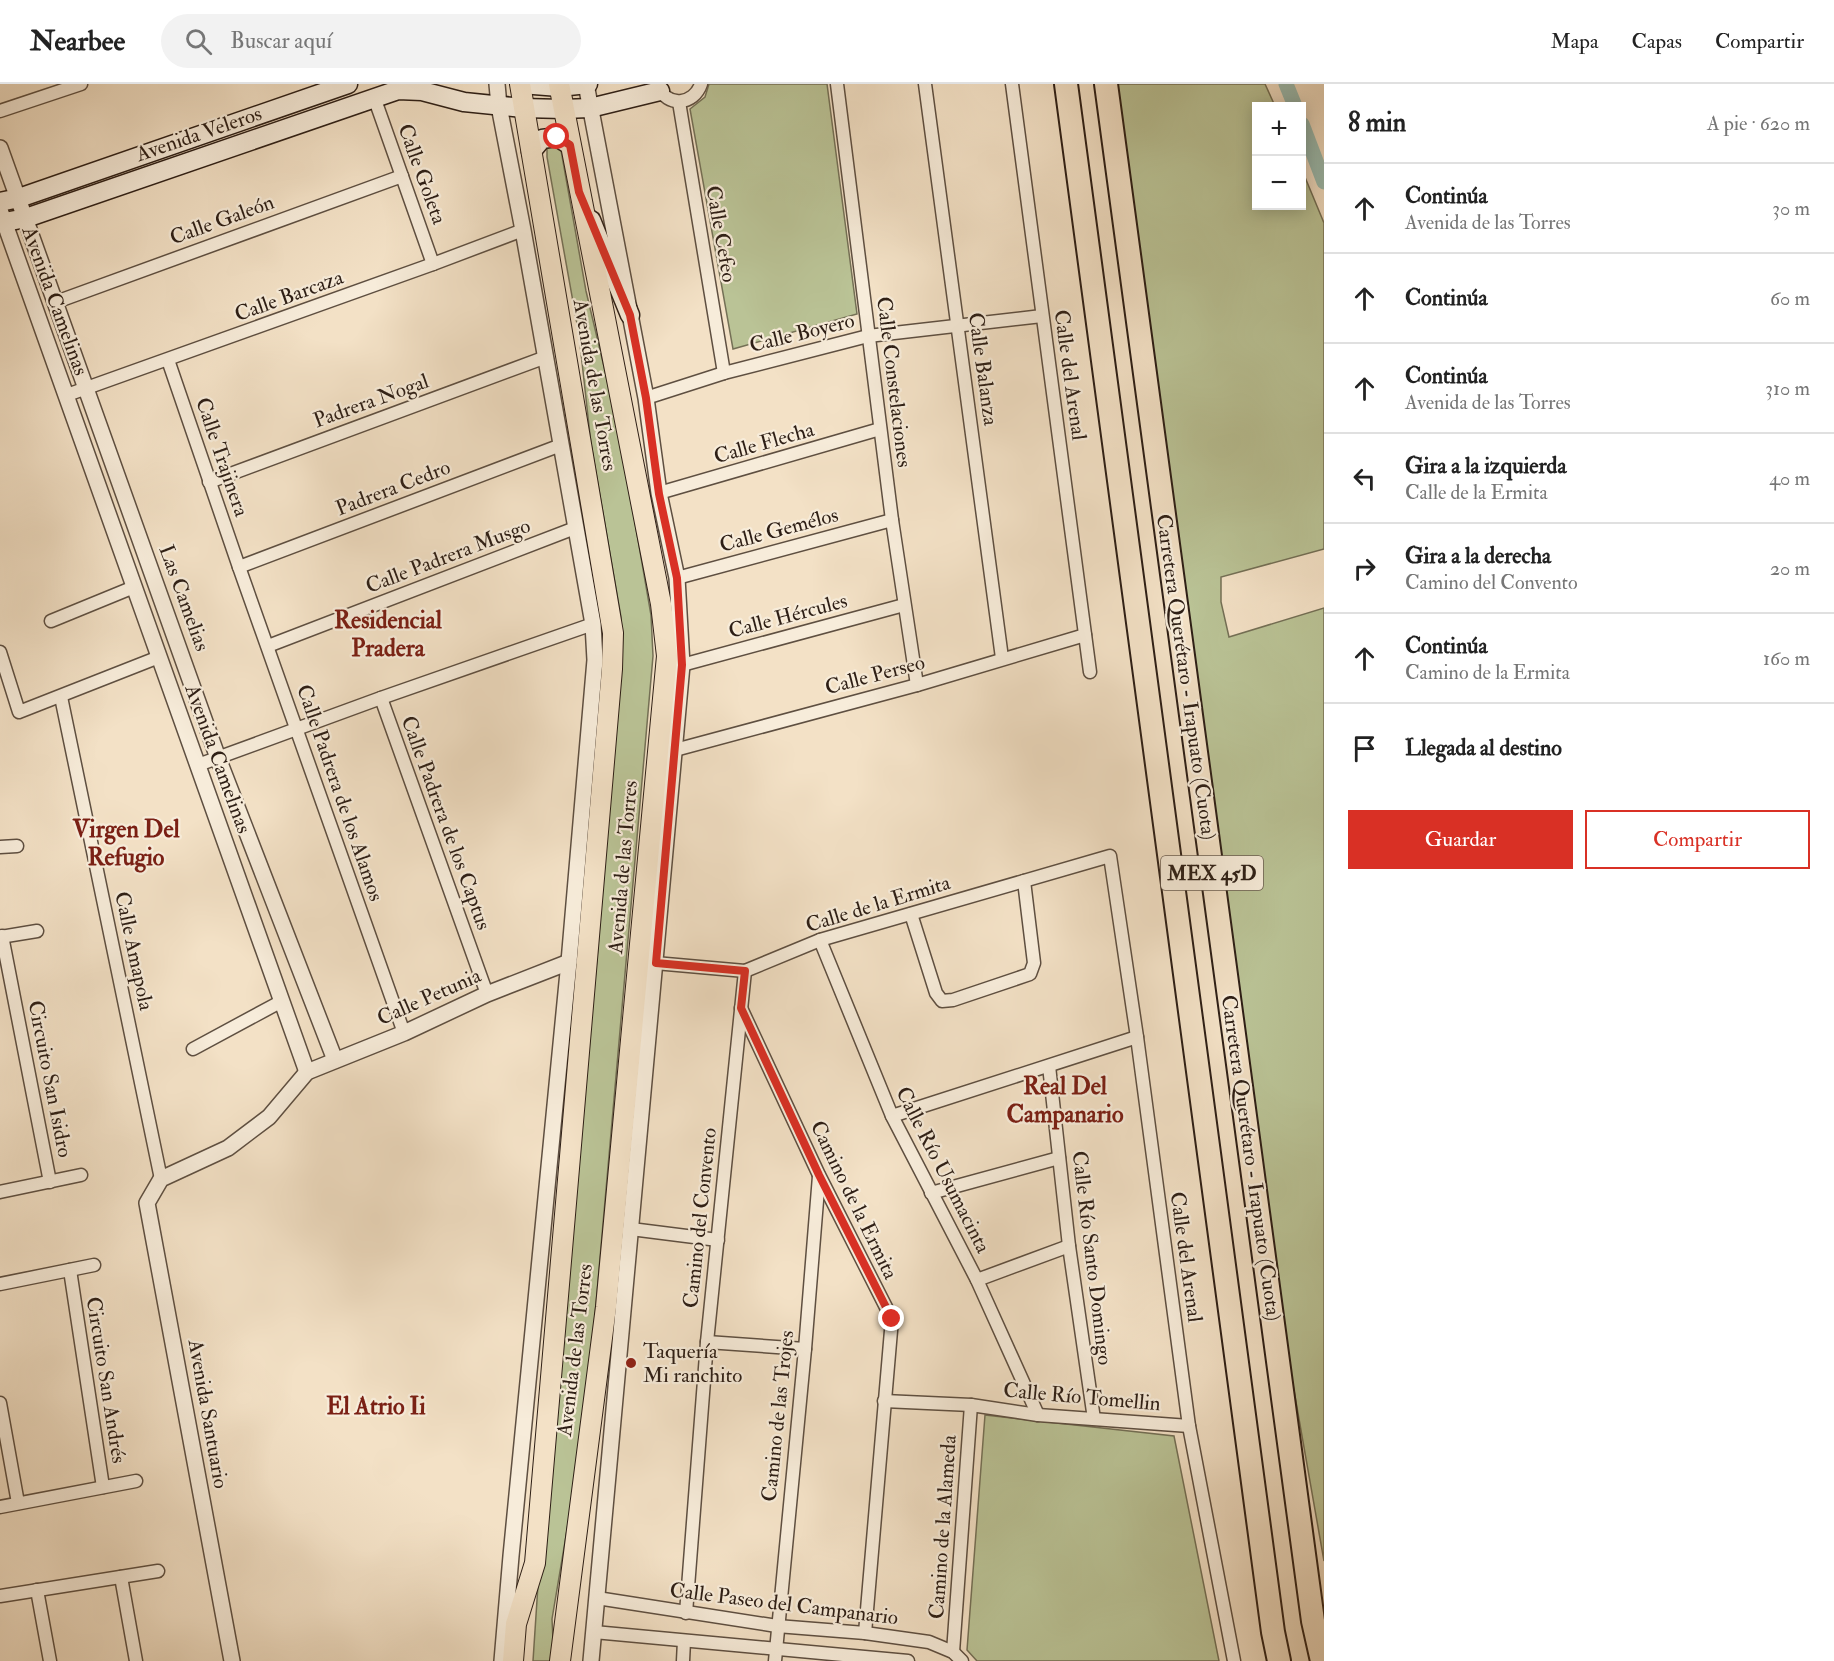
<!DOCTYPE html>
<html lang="es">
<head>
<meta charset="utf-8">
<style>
  :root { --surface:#fff; --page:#f2f2f2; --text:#222; --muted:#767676; --line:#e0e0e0; --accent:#d93025 }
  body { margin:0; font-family:"IM FELL Double Pica",serif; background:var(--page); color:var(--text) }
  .controls { position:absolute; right:18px; top:18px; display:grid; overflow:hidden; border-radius:0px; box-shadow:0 3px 15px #0003 }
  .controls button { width:54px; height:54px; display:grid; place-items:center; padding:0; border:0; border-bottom:2px solid var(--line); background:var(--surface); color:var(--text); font:30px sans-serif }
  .stop { position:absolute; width:18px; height:18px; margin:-14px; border:4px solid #d93025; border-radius:50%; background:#fff }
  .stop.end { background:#d93025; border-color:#fff; box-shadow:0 2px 6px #0008 }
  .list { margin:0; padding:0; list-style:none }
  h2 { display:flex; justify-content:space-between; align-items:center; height:78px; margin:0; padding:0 24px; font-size:26px }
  h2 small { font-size:20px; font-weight:400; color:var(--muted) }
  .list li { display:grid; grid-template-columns:39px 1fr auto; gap:18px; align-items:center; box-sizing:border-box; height:90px; padding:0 24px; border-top:2px solid var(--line) }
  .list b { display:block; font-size:22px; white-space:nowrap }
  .list p { margin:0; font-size:20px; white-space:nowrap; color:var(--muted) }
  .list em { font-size:20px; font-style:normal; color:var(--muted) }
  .actions { display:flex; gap:12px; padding:18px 24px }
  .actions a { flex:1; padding:14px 0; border:2px solid var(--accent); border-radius:0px; text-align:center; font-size:21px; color:var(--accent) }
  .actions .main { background:var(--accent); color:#fff }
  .icon { flex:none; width:33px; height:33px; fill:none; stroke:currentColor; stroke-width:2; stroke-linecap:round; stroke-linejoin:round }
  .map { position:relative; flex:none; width:1324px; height:1577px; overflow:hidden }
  header { display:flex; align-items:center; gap:36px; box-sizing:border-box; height:84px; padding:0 30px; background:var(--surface); border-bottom:2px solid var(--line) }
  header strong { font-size:28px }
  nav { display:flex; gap:33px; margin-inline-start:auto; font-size:21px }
  .search { width:420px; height:54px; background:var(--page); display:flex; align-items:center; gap:15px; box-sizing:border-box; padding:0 21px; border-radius:33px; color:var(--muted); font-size:22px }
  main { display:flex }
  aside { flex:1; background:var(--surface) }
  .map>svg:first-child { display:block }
  .green { fill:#bac396; stroke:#747056; stroke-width:1.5 }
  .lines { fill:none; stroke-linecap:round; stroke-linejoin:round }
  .canal { stroke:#9bbeb3; stroke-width:15 }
  .minor-casing { stroke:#5e4f41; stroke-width:15 }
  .tertiary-casing { stroke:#5e4f41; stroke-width:18 }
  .secondary-casing { stroke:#2d1e15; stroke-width:21 }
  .primary-casing { stroke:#2d1e15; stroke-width:22 }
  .motorway-casing { stroke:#2d1e15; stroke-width:26 }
  .minor { stroke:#f7ecda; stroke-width:12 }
  .tertiary { stroke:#f7ecda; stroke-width:15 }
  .secondary { stroke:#f7ecda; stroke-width:18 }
  .primary { stroke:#f3e1c6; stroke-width:20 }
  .motorway { stroke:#f3e1c6; stroke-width:22 }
  .route { stroke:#d93025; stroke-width:8 }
  .poi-dot { fill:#8f2418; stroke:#f7ecda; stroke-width:2 }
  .labels { text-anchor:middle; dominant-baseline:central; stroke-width:4.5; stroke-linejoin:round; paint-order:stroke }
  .shield { fill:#f7ecda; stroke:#6a5c50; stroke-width:1.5 }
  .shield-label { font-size:20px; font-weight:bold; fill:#2d1e15 }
  .street-label { font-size:21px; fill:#2d1e15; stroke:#f7ecda }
  .poi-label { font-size:21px; fill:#2d1e15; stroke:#f7ecda; text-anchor:start }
  .quarter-label { font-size:24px; font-weight:bold; fill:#7a1f14; stroke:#f7ecda }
</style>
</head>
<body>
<header>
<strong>Nearbee</strong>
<div class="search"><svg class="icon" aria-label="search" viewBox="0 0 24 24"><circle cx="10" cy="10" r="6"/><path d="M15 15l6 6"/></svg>Buscar aquí</div>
<nav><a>Mapa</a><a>Capas</a><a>Compartir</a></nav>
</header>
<main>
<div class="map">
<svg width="1324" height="1577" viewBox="0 0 1324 1577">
  <rect width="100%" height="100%" fill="#f3e1c6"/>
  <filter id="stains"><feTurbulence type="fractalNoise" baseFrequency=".00333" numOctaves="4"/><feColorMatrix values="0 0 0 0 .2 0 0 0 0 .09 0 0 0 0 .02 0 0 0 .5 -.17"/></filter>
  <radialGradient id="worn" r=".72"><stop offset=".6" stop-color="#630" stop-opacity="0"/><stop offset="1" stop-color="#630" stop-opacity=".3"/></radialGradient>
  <g class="green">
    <polygon points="709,0 827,0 857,230 733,265 690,25 705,13"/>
    <polygon points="1116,0 1265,0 1275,22 1256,22 1256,122 1302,122 1302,86 1324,139 1324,465 1221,493 1221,518 1229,553 1324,524 1324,1477 1286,1261"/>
    <polygon points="552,61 555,61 561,66 586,207 619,346 651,531 653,572 586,1333 552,1535 554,1577 533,1577 538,1501 597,874 622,565 621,533 591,360 579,251 547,73 547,65"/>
    <polygon points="985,1331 1174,1352 1219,1577 977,1577 967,1566"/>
  </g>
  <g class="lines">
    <g class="canal">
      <polyline points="1286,0 1295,22"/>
      <polyline points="1302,40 1324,98"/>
    </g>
    <g class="minor-casing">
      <g id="minor">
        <polyline points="837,0 892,436 917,601"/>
        <polyline points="925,0 1002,574"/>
        <polyline points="1012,0 1090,588"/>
        <path d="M658,2C667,24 694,21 701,0"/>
        <polyline points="374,13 433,180"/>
        <polyline points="679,18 724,289"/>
        <polyline points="0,27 81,0"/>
        <polyline points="56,218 402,92"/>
        <polyline points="168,276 239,483 404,949"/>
        <polyline points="67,311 433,180 523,146"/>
        <polyline points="646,314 724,289 868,252 1042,232"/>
        <polyline points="209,398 546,273"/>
        <polyline points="659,409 880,345"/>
        <polyline points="239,483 561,361"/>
        <polyline points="677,494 892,436"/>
        <polyline points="51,537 134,503"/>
        <polyline points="268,562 575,444"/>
        <polyline points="0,568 19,628 159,573"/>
        <polyline points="682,581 904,521"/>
        <polyline points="61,613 161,1095"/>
        <polyline points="381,614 487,910"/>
        <polyline points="675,666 917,601 1085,551"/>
        <polyline points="198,681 381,614 593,540"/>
        <polyline points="0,763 17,762"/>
        <polyline points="911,830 936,909 942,917 953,916 1030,890 1034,879 1024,797"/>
        <polyline points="2,852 50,1098"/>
        <polyline points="0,853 37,847"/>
        <polyline points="820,856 892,1032 977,1196 1038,1331"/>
        <polyline points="655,879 745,887 820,856 1110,772 1137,953 1189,1342 1234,1577"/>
        <polyline points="741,924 819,1091 892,1235 865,1549"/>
        <polyline points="193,965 282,917"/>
        <polyline points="1049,982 1069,1162 1094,1335"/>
        <polyline points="892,1032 1137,953"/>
        <polyline points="0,1108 81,1091"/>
        <polyline points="931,1109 1059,1074"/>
        <polyline points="631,1145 718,1156"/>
        <polyline points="70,1186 103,1403"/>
        <polyline points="977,1196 1069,1162"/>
        <polyline points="0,1200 94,1181"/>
        <polyline points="707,1258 805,1265"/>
        <polyline points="884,1317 971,1321 1038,1331 1189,1342"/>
        <polyline points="0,1319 18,1419"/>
        <polyline points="0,1423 136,1397"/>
        <polyline points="121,1493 136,1577"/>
        <polyline points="37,1506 50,1577"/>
        <polyline points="0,1512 158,1487"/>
        <polyline points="597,1514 777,1542 865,1549 929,1558 953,1568 962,1577"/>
        <polyline points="686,1529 707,1258 745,887"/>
        <polyline points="594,1548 908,1577"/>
        <polyline points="953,1568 971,1321"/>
        <polyline points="683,1577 684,1557"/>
        <polyline points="775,1577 805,1265 819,1092"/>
      </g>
    </g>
    <g class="tertiary-casing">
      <g id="tertiary">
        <polyline points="497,0 499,22 523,146 593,540 595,576 569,878 511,1472 502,1577"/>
        <polyline points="586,0 646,314 659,409 677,494 682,581 591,1577"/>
        <polyline points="0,64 218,674 335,976"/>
        <polyline points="0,126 307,988"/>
        <polyline points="232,1577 147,1119 161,1095 228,1064 269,1033 307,988 404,949 487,910 569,878"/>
      </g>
    </g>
    <g class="secondary-casing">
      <g id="secondary">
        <polyline points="521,0 559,3 588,0"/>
        <polyline points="531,68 542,55 557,53 570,61"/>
        <polyline points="0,118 19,114 348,0"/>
        <polyline points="591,136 630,231"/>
        <polyline points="0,139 26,134 398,6 422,7 464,18 523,24 563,25 590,24 660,7"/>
      </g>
    </g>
    <g class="primary-casing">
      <g id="primary">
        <polyline points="559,0 661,520 667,572 606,1223 560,1577"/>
        <polyline points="513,1577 516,1540 535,1479 612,585 613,549 520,0"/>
      </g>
    </g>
    <g class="motorway-casing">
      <g id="motorway">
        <polyline points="1066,0 1273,1548 1279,1577"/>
        <polyline points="1106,0 1313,1537 1322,1577"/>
      </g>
    </g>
    <use href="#minor" class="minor"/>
    <use href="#tertiary" class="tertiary"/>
    <use href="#secondary" class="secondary"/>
    <use href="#primary" class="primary"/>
    <use href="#motorway" class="motorway"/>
  </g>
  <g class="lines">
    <polyline class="route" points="557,53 570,61 579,108 630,231 646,314 659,410 677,494 682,581 656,879 745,887 741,924 819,1091 892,1235"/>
  </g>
  <circle class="poi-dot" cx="631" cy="1279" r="6"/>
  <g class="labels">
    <rect class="shield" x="1161" y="772" width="102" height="34" rx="4.5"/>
    <g class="shield-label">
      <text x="1212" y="789">MEX 45D</text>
    </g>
    <g class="street-label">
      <text transform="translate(199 50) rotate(-19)">Avenida Veleros</text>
      <text transform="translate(422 90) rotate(70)">Calle Goleta</text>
      <text transform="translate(222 136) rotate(-20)">Calle Galeón</text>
      <text transform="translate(721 150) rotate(80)">Calle Cefeo</text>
      <text transform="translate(289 212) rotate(-20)">Calle Barcaza</text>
      <text transform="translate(55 217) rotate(70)">Avenida Camelinas</text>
      <text transform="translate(802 249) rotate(-14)">Calle Boyero</text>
      <text transform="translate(983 285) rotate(82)">Calle Balanza</text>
      <text transform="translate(1070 291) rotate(82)">Calle del Arenal</text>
      <text transform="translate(894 298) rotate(83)">Calle Constelaciones</text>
      <text transform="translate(595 301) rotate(80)">Avenida de las Torres</text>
      <text transform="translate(371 317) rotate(-20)">Padrera Nogal</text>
      <text transform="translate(764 359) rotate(-16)">Calle Flecha</text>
      <text transform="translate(222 373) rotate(71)">Calle Trajinera</text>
      <text transform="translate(393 404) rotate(-21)">Padrera Cedro</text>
      <text transform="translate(779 446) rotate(-15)">Calle Gemélos</text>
      <text transform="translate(448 472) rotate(-21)">Calle Padrera Musgo</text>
      <text transform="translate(184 514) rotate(70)">Las Camelias</text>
      <text transform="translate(788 532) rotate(-15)">Calle Hércules</text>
      <text transform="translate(875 591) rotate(-15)">Calle Perseo</text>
      <text transform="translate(1186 593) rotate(82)">Carretera Querétaro - Irapuato (Cuota)</text>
      <text transform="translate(218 675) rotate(70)">Avenida Camelinas</text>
      <text transform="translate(340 709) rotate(71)">Calle Padrera de los Alamos</text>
      <text transform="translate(446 739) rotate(70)">Calle Padrera de los Captus</text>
      <text transform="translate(623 783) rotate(-85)">Avenida de las Torres</text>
      <text transform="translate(878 820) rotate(-17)">Calle de la Ermita</text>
      <text transform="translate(134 867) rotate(78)">Calle Amapola</text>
      <text transform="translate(429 913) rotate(-24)">Calle Petunia</text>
      <text transform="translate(50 995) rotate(79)">Circuito San Isidro</text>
      <text transform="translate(1251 1074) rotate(82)">Carretera Querétaro - Irapuato (Cuota)</text>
      <text transform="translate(943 1086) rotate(63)">Calle Río Usumacinta</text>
      <text transform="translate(854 1116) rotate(64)">Camino de la Ermita</text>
      <text transform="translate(700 1134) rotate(-84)">Camino del Convento</text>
      <text transform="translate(1186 1173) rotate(82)">Calle del Arenal</text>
      <text transform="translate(1092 1174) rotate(83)">Calle Río Santo Domingo</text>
      <text transform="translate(575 1266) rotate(-83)">Avenida de las Torres</text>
      <text transform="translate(106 1296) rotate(81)">Circuito San Andrés</text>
      <text transform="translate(1082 1313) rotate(5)">Calle Río Tomellin</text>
      <text transform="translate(208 1330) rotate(80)">Avenida Santuario</text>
      <text transform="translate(778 1332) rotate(-84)">Camino de las Trojes</text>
      <text transform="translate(943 1443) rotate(-86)">Camino de la Alameda</text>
      <text transform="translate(784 1520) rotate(7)">Calle Paseo del Campanario</text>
    </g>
    <g class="poi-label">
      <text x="643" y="1267">Taquería<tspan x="643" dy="24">Mi ranchito</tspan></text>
    </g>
    <g class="quarter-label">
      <text x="388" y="536">Residencial<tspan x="388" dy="28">Pradera</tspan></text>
      <text x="126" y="745">Virgen Del<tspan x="126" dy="28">Refugio</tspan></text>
      <text x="1065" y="1002">Real Del<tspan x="1065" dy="28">Campanario</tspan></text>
      <text x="376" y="1322">El Atrio Ii</text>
    </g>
  </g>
  <rect width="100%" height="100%" filter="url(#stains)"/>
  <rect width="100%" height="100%" fill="url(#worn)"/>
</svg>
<div class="controls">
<button>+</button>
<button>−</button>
</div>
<div class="stop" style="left:557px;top:53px"></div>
<div class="stop end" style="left:892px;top:1235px"></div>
</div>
<aside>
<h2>8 min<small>A pie · 620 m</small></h2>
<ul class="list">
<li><svg class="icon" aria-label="ahead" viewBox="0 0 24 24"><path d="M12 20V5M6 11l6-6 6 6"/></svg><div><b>Continúa</b><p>Avenida de las Torres</p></div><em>30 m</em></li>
<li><svg class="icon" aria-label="ahead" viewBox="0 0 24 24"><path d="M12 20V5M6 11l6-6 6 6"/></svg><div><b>Continúa</b></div><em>60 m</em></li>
<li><svg class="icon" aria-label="ahead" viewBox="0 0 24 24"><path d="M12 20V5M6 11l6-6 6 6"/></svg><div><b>Continúa</b><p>Avenida de las Torres</p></div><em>310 m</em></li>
<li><svg class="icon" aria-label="left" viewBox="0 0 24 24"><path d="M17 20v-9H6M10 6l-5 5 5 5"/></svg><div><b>Gira a la izquierda</b><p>Calle de la Ermita</p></div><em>40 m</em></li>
<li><svg class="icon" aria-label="right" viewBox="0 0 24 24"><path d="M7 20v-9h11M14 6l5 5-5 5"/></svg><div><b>Gira a la derecha</b><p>Camino del Convento</p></div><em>20 m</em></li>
<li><svg class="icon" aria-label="ahead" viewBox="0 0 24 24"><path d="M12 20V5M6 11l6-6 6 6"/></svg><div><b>Continúa</b><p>Camino de la Ermita</p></div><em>160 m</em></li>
<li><svg class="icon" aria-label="arrive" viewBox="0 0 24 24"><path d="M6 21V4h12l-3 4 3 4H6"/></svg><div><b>Llegada al destino</b></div></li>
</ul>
<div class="actions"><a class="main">Guardar</a><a>Compartir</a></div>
</aside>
</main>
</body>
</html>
